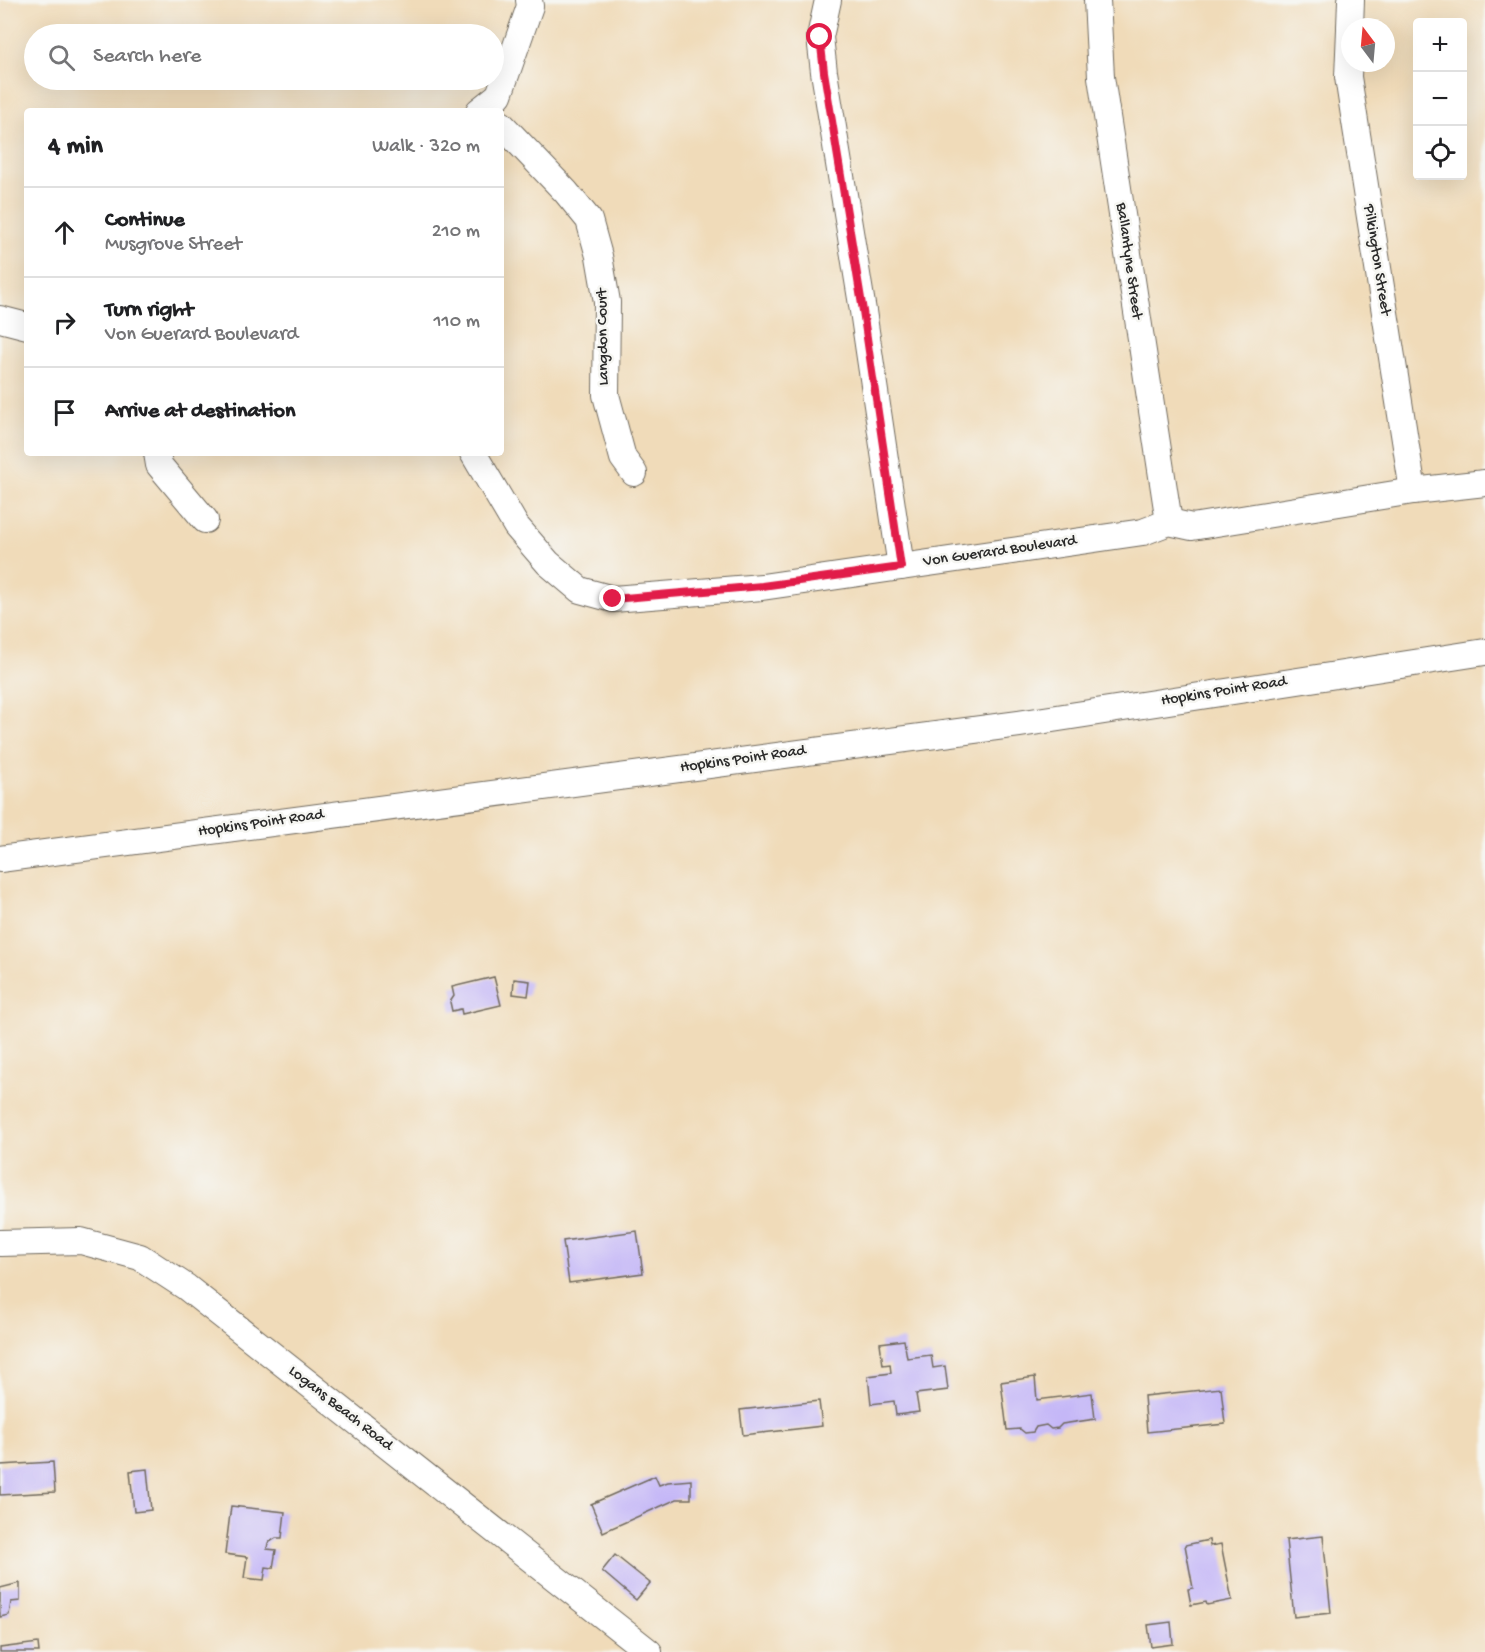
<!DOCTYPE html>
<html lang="en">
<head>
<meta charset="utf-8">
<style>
  :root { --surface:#fff; --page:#f2f2f2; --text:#202124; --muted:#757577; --line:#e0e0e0 }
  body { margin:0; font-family:"Gochi Hand",sans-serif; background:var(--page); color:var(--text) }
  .controls { position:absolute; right:18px; top:18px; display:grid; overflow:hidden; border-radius:6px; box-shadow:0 6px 24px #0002 }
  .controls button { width:54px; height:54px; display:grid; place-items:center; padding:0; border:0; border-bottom:2px solid var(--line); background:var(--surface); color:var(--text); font:30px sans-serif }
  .compass { position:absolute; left:1341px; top:18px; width:54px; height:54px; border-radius:50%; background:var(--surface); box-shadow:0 6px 24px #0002; rotate:344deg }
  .stop { position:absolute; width:18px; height:18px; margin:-14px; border:4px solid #e11d48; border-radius:50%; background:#fff }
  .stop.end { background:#e11d48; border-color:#fff; box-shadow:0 2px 6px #0008 }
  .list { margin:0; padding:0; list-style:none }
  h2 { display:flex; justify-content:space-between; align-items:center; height:78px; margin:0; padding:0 24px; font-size:26px }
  h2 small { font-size:20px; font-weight:400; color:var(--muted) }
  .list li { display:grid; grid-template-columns:39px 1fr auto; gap:18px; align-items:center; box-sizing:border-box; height:90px; padding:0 24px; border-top:2px solid var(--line) }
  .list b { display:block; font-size:22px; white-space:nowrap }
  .list p { margin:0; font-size:20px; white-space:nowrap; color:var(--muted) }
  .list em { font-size:20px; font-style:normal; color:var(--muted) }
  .icon { flex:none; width:33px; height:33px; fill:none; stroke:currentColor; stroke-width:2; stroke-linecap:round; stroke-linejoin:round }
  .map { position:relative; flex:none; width:1485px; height:1652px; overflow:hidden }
  .search { position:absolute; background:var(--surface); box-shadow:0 6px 24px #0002; left:24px; top:24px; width:480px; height:66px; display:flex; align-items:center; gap:15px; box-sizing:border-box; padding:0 21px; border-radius:33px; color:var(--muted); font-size:22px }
  .panel { position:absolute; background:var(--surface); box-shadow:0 6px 24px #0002; left:24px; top:108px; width:480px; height:348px; border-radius:6px }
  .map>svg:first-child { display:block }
  .building { fill:#c5b7f7 }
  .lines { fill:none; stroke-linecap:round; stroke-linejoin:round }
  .minor-casing { stroke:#70695d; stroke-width:28 }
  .minor { stroke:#fff; stroke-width:26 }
  .route { stroke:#e11d48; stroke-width:8 }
  .labels { text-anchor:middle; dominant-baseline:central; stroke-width:5; stroke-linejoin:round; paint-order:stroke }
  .street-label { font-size:16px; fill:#2b2b2b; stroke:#f6f6f2 }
</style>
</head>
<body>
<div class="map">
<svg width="1485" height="1652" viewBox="0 0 1485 1652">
  <rect width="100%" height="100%" fill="#f6f6f2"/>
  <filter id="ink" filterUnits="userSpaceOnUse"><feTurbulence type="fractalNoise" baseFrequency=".0167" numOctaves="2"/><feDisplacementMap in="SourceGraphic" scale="12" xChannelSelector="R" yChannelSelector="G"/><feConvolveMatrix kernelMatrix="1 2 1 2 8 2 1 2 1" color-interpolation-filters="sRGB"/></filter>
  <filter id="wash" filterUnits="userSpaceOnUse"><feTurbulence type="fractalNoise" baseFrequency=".008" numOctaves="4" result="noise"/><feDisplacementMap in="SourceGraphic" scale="24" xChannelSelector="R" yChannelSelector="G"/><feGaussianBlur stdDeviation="1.35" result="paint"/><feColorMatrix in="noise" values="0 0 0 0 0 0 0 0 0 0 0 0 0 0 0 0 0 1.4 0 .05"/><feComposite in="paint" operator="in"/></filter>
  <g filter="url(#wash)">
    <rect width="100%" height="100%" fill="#f0dbb9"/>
    <g id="blocks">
      <g class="building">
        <polygon points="494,977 501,1005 462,1014 461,1009 452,1011 450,1002 454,996 452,987"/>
        <polygon points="514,979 530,981 528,996 513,994"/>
        <polygon points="637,1231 643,1273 569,1283 563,1241"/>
        <polygon points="904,1340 907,1358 931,1355 933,1368 945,1366 948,1390 916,1394 919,1412 896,1415 894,1401 871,1404 868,1376 891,1373 890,1364 883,1365 880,1343"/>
        <polygon points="1035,1377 1037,1400 1092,1393 1095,1419 1062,1424 1058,1428 1051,1429 1046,1425 1036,1427 1033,1432 1025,1433 1020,1429 1007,1430 1001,1382"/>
        <polygon points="1221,1388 1225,1424 1147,1432 1144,1396"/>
        <polygon points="819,1401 822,1426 743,1435 740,1410"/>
        <polygon points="53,1462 55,1492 0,1495 0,1465"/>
        <polygon points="147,1469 151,1510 134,1512 130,1471"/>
        <polygon points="655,1476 659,1485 668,1482 691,1480 691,1499 677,1499 603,1532 591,1504"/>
        <polygon points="231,1506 285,1512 282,1538 276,1538 268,1543 267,1549 276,1550 273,1568 266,1567 264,1580 244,1578 247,1557 225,1554"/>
        <polygon points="1323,1536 1331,1613 1294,1617 1286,1540"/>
        <polygon points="1209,1540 1210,1546 1221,1544 1232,1600 1207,1605 1206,1602 1191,1605 1188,1589 1193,1588 1185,1545"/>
        <polygon points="615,1555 650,1583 636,1600 602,1571"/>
        <polygon points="20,1583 20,1601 11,1602 9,1615 0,1617 0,1588"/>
        <polygon points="1171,1622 1173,1644 1151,1647 1148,1625"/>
        <polygon points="38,1643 39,1652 0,1652 0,1648"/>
      </g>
    </g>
  </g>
  <g filter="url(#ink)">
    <use href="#blocks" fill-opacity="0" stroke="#70695d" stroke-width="1.5"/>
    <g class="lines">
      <g class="minor-casing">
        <g id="minor">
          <polyline points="828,0 820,37 824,72 863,311 901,567"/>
          <polyline points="1097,0 1101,77 1169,522"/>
          <polyline points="1350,27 1351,0"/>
          <polyline points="1350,29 1348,77 1413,491"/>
          <polyline points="479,111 499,95 530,6 529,0"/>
          <polyline points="501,124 566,192 589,220 599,256 607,302 606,395 623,458 634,473"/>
          <polyline points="0,319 27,326"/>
          <polyline points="157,453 159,465 205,520"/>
          <polyline points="473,453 516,526 548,563 580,590 613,599 762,587 1143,532 1169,522 1192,527 1413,491 1485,483"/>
          <polyline points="0,859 1019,724 1485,652"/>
          <polyline points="0,1243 81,1241 140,1257 186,1287 649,1652"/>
        </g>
      </g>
      <use href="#minor" class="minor"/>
    </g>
  </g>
  <g class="lines" filter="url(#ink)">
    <polyline class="route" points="613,599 762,586 901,567 863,311 824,72 820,37"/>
  </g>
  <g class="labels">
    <g class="street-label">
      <text transform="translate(1376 260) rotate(81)">Pilkington Street</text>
      <text transform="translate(1128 261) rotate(82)">Ballantyne Street</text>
      <text transform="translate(604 337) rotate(-91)">Langdon Court</text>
      <text transform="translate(1000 552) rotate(-8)">Von Guerard Boulevard</text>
      <text transform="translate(1224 692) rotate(-9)">Hopkins Point Road</text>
      <text transform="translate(743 760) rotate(-8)">Hopkins Point Road</text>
      <text transform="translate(261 824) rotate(-8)">Hopkins Point Road</text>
      <text transform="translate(340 1409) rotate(38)">Logans Beach Road</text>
    </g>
  </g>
</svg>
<div class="controls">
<button>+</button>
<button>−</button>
<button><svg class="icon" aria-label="locate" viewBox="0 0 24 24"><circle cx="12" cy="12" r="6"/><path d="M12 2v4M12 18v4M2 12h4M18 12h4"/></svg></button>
</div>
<svg class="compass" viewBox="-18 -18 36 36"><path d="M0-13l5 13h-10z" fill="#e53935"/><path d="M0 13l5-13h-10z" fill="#757577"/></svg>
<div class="stop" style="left:820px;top:37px"></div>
<div class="stop end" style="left:613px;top:599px"></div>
<div class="search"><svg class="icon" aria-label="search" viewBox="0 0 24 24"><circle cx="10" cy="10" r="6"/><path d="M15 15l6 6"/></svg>Search here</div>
<section class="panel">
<h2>4 min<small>Walk · 320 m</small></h2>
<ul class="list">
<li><svg class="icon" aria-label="ahead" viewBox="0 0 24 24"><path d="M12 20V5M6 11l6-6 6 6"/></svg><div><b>Continue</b><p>Musgrove Street</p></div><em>210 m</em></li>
<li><svg class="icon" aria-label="right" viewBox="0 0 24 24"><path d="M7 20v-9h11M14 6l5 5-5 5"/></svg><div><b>Turn right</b><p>Von Guerard Boulevard</p></div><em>110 m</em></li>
<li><svg class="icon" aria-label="arrive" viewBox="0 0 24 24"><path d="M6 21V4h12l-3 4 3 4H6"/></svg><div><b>Arrive at destination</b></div></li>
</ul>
</section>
</div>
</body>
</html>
